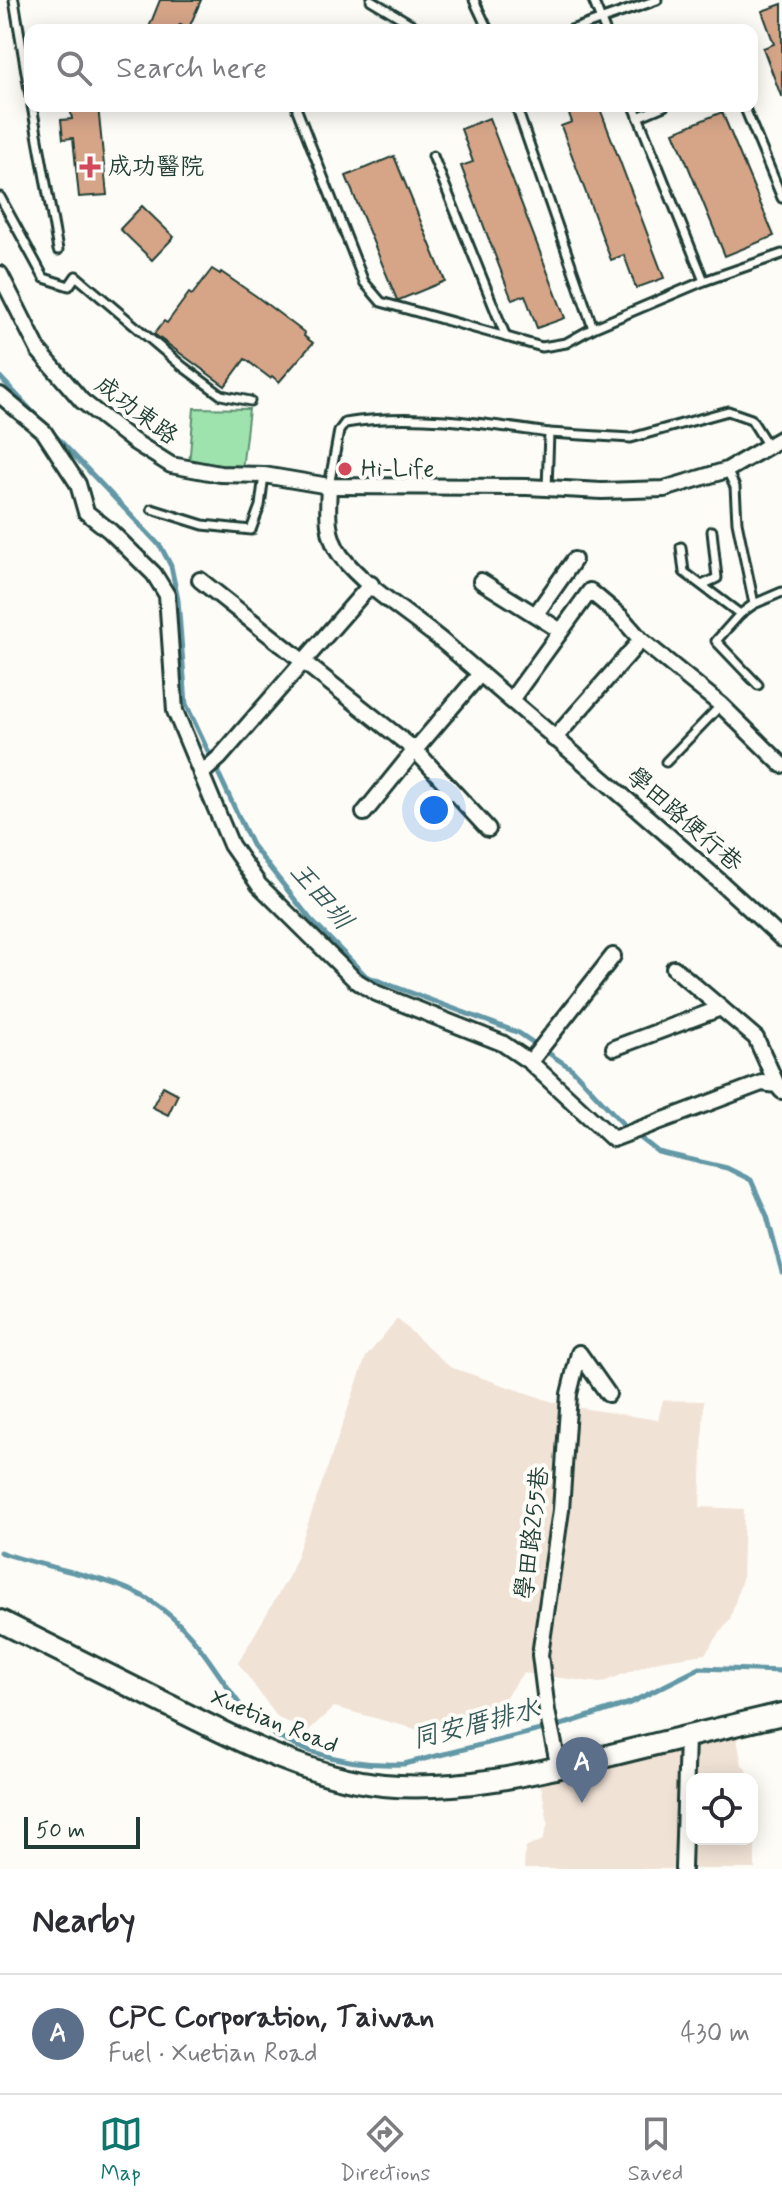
<!DOCTYPE html>
<html lang="en">
<head>
<meta charset="utf-8">
<style>
  :root { --surface:#fff; --page:#f2f2f3; --text:#2b2b33; --muted:#7c7c81; --line:#e1e1e2; --accent:#0f766e }
  body { margin:0; font-family:Mynerve,"LXGW WenKai TC",sans-serif; background:var(--page); color:var(--text) }
  .controls { position:absolute; right:24px; bottom:24px; display:grid; overflow:hidden; border-radius:16px; box-shadow:0 4px 20px #0003 }
  .controls button { width:72px; height:72px; display:grid; place-items:center; padding:0; border:0; border-bottom:2px solid var(--line); background:var(--surface); color:var(--text); font:40px sans-serif }
  .scale { position:absolute; left:24px; bottom:20px; width:116px; box-sizing:border-box; padding-left:8px; border:4px solid #1f3d34; border-top:0; font-size:22px; line-height:28px; white-space:nowrap; color:#1f3d34; -webkit-text-stroke:6px #fdfcf7; paint-order:stroke }
  .you { position:absolute; left:434px; top:810px; width:28px; height:28px; margin:-20px; border:6px solid #fff; border-radius:50%; background:#1a73e8; box-shadow:0 0 0 12px #1a73e833 }
  .badge { display:grid; place-items:center; width:52px; height:52px; border-radius:50%; background:var(--accent); color:#fff; font-size:26px; font-weight:700 }
  .pin { position:absolute; translate:-50% -66px; filter:drop-shadow(0 2px 4px #0008) }
  .pin::after { content:''; position:absolute; top:42px; width:28px; height:24px; background:inherit; clip-path:polygon(0 0,100% 0,50% 100%) }
  .list { margin:0; padding:0; list-style:none }
  h2 { display:flex; justify-content:space-between; align-items:center; height:104px; margin:0; padding:0 32px; font-size:34px }
  h2 small { font-size:26px; font-weight:400; color:var(--muted) }
  .list li { display:grid; grid-template-columns:52px 1fr auto; gap:24px; align-items:center; box-sizing:border-box; height:120px; padding:0 32px; border-top:2px solid var(--line) }
  .list b { display:block; font-size:30px; white-space:nowrap }
  .list p { margin:0; font-size:26px; white-space:nowrap; color:var(--muted) }
  .list em { font-size:26px; font-style:normal; color:var(--muted) }
  .icon { flex:none; width:44px; height:44px; fill:none; stroke:currentColor; stroke-width:2; stroke-linecap:round; stroke-linejoin:round }
  .map { position:relative; flex:none; width:782px; height:1869px; overflow:hidden }
  .search { position:absolute; background:var(--surface); box-shadow:0 4px 20px #0003; left:24px; right:24px; top:24px; height:88px; display:flex; align-items:center; gap:20px; box-sizing:border-box; padding:0 28px; border-radius:16px; color:var(--muted); font-size:30px }
  .sheet { height:224px; background:var(--surface) }
  nav { display:flex; justify-content:space-around; align-items:center; box-sizing:border-box; height:112px; border-top:2px solid var(--line); background:var(--surface); font-size:22px; color:var(--muted) }
  nav a { display:grid; justify-items:center; gap:4px }
  nav .on { color:var(--accent) }
  .map>svg:first-child { display:block }
  .built { fill:#f1e2d6; fill-rule:evenodd }
  .green { fill:#9ee2ae; stroke:#5e9071; stroke-width:2 }
  .lines { fill:none; stroke-linecap:round; stroke-linejoin:round }
  .stream { stroke:#6398a6; stroke-width:5 }
  .building { fill:#d6a588; stroke:#1f3d34; stroke-width:2 }
  .service-casing { stroke:#1f3d34; stroke-width:13 }
  .minor-casing { stroke:#1f3d34; stroke-width:20 }
  .secondary-casing { stroke:#1f3d34; stroke-width:26 }
  .service { stroke:#fdfcf7; stroke-width:7 }
  .minor { stroke:#fdfcf7; stroke-width:14 }
  .secondary { stroke:#fdfcf7; stroke-width:20 }
  .poi-dot { fill:#d1495b; stroke:#fdfcf7; stroke-width:3 }
  .labels { text-anchor:middle; dominant-baseline:central; stroke-width:8; stroke-linejoin:round; paint-order:stroke }
  .poi-label { font-size:24px; fill:#1f3d34; stroke:#fdfcf7; text-anchor:start }
  .street-label { font-size:24px; fill:#1f3d34; stroke:#fdfcf7 }
  .water-label { font-size:26px; font-style:italic; fill:#365b5a; stroke:#fdfcf7 }
</style>
</head>
<body>
<div class="map">
<svg width="782" height="1869" viewBox="0 0 782 1869">
  <rect width="100%" height="100%" fill="#fdfcf7"/>
  <filter id="ink" filterUnits="userSpaceOnUse"><feTurbulence type="fractalNoise" baseFrequency=".0125" numOctaves="2"/><feDisplacementMap in="SourceGraphic" scale="16" xChannelSelector="R" yChannelSelector="G"/><feConvolveMatrix kernelMatrix="1 2 1 2 8 2 1 2 1" color-interpolation-filters="sRGB"/></filter>
  <g filter="url(#ink)">
    <g class="built">
      <polygon points="397,1319 450,1367 562,1405 658,1420 663,1400 704,1401 700,1507 744,1509 742,1579 730,1619 705,1654 658,1661 600,1683 523,1673 487,1722 419,1730 334,1707 308,1731 278,1718 238,1663 291,1572 366,1357"/>
      <path d="M725,1736L737,1738L742,1765L755,1780V1869H524L525,1848L543,1840L548,1823L540,1780ZM692,1779H752V1839H692Z"/>
    </g>
    <polygon class="green" points="194,408 249,409 242,470 189,465"/>
    <g class="lines">
      <g class="stream">
        <polyline points="0,377 42,422"/>
        <polyline points="49,429 161,547 171,566 178,600 186,704 252,845 311,920 366,976 519,1033 572,1069 623,1124 658,1152 727,1168 751,1180 767,1216 782,1272"/>
        <path d="M0,1552C43,1568 115,1577 151,1601C193,1629 210,1663 238,1702C274,1750 348,1767 404,1764L568,1723L630,1703L700,1668L782,1671"/>
      </g>
    </g>
    <g class="building">
      <polygon points="160,0 201,0 189,28 180,24 177,30 148,30"/>
      <polygon points="782,4 782,96 781,96 763,48 774,44 762,11"/>
      <polygon points="70,106 98,106 107,195 79,197 73,138 63,139 61,120 72,119"/>
      <polygon points="566,106 599,106 664,278 636,288 624,255 611,260 561,126 572,122"/>
      <polygon points="722,112 774,236 725,256 674,132"/>
      <polygon points="489,118 565,318 537,328 525,295 512,300 461,166 473,162 461,129"/>
      <polygon points="394,156 445,281 399,300 397,300 346,176"/>
      <polygon points="142,206 174,237 152,260 120,229"/>
      <polygon points="212,269 220,274 221,272 256,296 305,333 304,336 313,343 279,382 272,376 270,378 245,359 225,386 154,334 164,321 167,323 189,293 192,295"/>
      <polygon points="163,1086 178,1094 168,1115 152,1107"/>
    </g>
    <g class="lines">
      <g class="service-casing">
        <g id="service">
          <polyline points="14,0 30,96"/>
          <polyline points="371,0 421,30"/>
          <polyline points="474,0 488,30"/>
          <polyline points="593,0 605,30"/>
          <polyline points="571,30 657,0"/>
          <polyline points="32,106 58,250"/>
          <polyline points="516,106 593,328"/>
          <polyline points="634,106 704,281"/>
          <polyline points="744,106 782,198"/>
          <polyline points="297,110 364,282 381,302 542,347 566,343 593,328 704,281 782,254"/>
          <polyline points="638,117 664,106"/>
          <polyline points="433,156 506,337"/>
          <polyline points="0,197 44,278 69,286 76,276 182,366 221,395 250,401"/>
          <polyline points="549,433 631,438 728,411 751,419 768,446"/>
          <polyline points="727,470 735,487 737,522 754,604 782,592"/>
          <path d="M329,486L339,431L345,423C411,412 482,423 549,433L547,488"/>
          <polyline points="152,509 203,525 251,530 260,506 264,475"/>
          <polyline points="681,547 684,572 740,614"/>
          <polyline points="704,584 717,578 712,531"/>
          <polyline points="754,604 740,614 716,641 758,685"/>
          <polyline points="666,762 721,705"/>
        </g>
      </g>
      <g class="minor-casing">
        <g id="minor">
          <polyline points="0,274 39,351 82,401 133,441 171,465 220,474 264,475 329,486 527,487 602,491 664,489 727,470 782,438"/>
          <polyline points="0,395 44,432 78,484 86,512 110,531 154,574 167,595 175,711 231,845 259,885 355,980 376,993 502,1043 530,1062 613,1139 762,1083 777,1085 782,1091"/>
          <path d="M329,486C328,511 325,534 341,556C366,589 416,618 448,646C560,743 674,837 782,939"/>
          <polyline points="200,580 415,750 480,674"/>
          <polyline points="481,581 561,631"/>
          <polyline points="536,614 574,560"/>
          <polyline points="511,700 590,591 621,617 641,640"/>
          <polyline points="554,739 641,640 721,705 782,765"/>
          <polyline points="201,774 220,757 371,584"/>
          <polyline points="364,813 415,750 488,829"/>
          <polyline points="674,968 756,1038 777,1085"/>
          <polyline points="614,1048 721,1008"/>
          <polyline points="530,1062 613,956"/>
          <polyline points="559,1768 547,1711 540,1655 561,1510 569,1394 579,1353 608,1394"/>
          <polyline points="683,1869 687,1737"/>
        </g>
      </g>
      <g class="secondary-casing">
        <path id="secondary" d="M0,1621C56,1649 112,1677 168,1705C236,1739 307,1777 383,1785C460,1792 537,1773 611,1755C668,1741 725,1727 782,1714"/>
      </g>
      <use href="#service" class="service"/>
      <use href="#minor" class="minor"/>
      <use href="#secondary" class="secondary"/>
    </g>
  </g>
  <g class="poi-dot">
    <path d="M86 155h8v8h8v8h-8v8h-8v-8h-8v-8h8z"/>
    <circle cx="345" cy="469" r="8"/>
  </g>
  <g class="labels">
    <g class="poi-label">
      <text x="108" y="167">成功醫院</text>
      <text x="361" y="469">Hi-Life</text>
    </g>
    <g class="street-label">
      <text transform="translate(136 411) rotate(37)">成功東路</text>
      <text transform="translate(684 820) rotate(41)">學田路便行巷</text>
      <text transform="translate(533 1533) rotate(-83)">學田路255巷</text>
      <text transform="translate(274 1722) rotate(22)">Xuetian Road</text>
    </g>
    <g class="water-label">
      <text transform="translate(320 896) rotate(49)">王田圳</text>
      <text transform="translate(476 1725) rotate(-14)">同安厝排水</text>
    </g>
  </g>
</svg>
<div class="controls">
<button><svg class="icon" aria-label="locate" viewBox="0 0 24 24"><circle cx="12" cy="12" r="6"/><path d="M12 2v4M12 18v4M2 12h4M18 12h4"/></svg></button>
</div>
<div class="scale">50 m</div>
<div class="you"></div>
<div class="pin badge" style="left:582px;top:1803px;background:#5c6f8a">A</div>
<div class="search"><svg class="icon" aria-label="search" viewBox="0 0 24 24"><circle cx="10" cy="10" r="6"/><path d="M15 15l6 6"/></svg>Search here</div>
</div>
<section class="sheet">
<h2>Nearby<small></small></h2>
<ul class="list">
<li><span class="badge" style="background:#5c6f8a">A</span><div><b>CPC Corporation, Taiwan</b><p>Fuel · Xuetian Road</p></div><em>430 m</em></li>
</ul>
</section>
<nav>
<a class="on"><svg class="icon" aria-label="map" viewBox="0 0 24 24"><path d="M3 6l6-2 6 2 6-2v14l-6 2-6-2-6 2zM9 4v14M15 6v14"/></svg>Map</a>
<a><svg class="icon" aria-label="directions" viewBox="0 0 24 24"><path d="M12 3l9 9-9 9-9-9zM9 14v-3h6M13 9l2 2-2 2"/></svg>Directions</a>
<a><svg class="icon" aria-label="saved" viewBox="0 0 24 24"><path d="M7 4h10v16l-5-4-5 4z"/></svg>Saved</a>
</nav>
</body>
</html>
